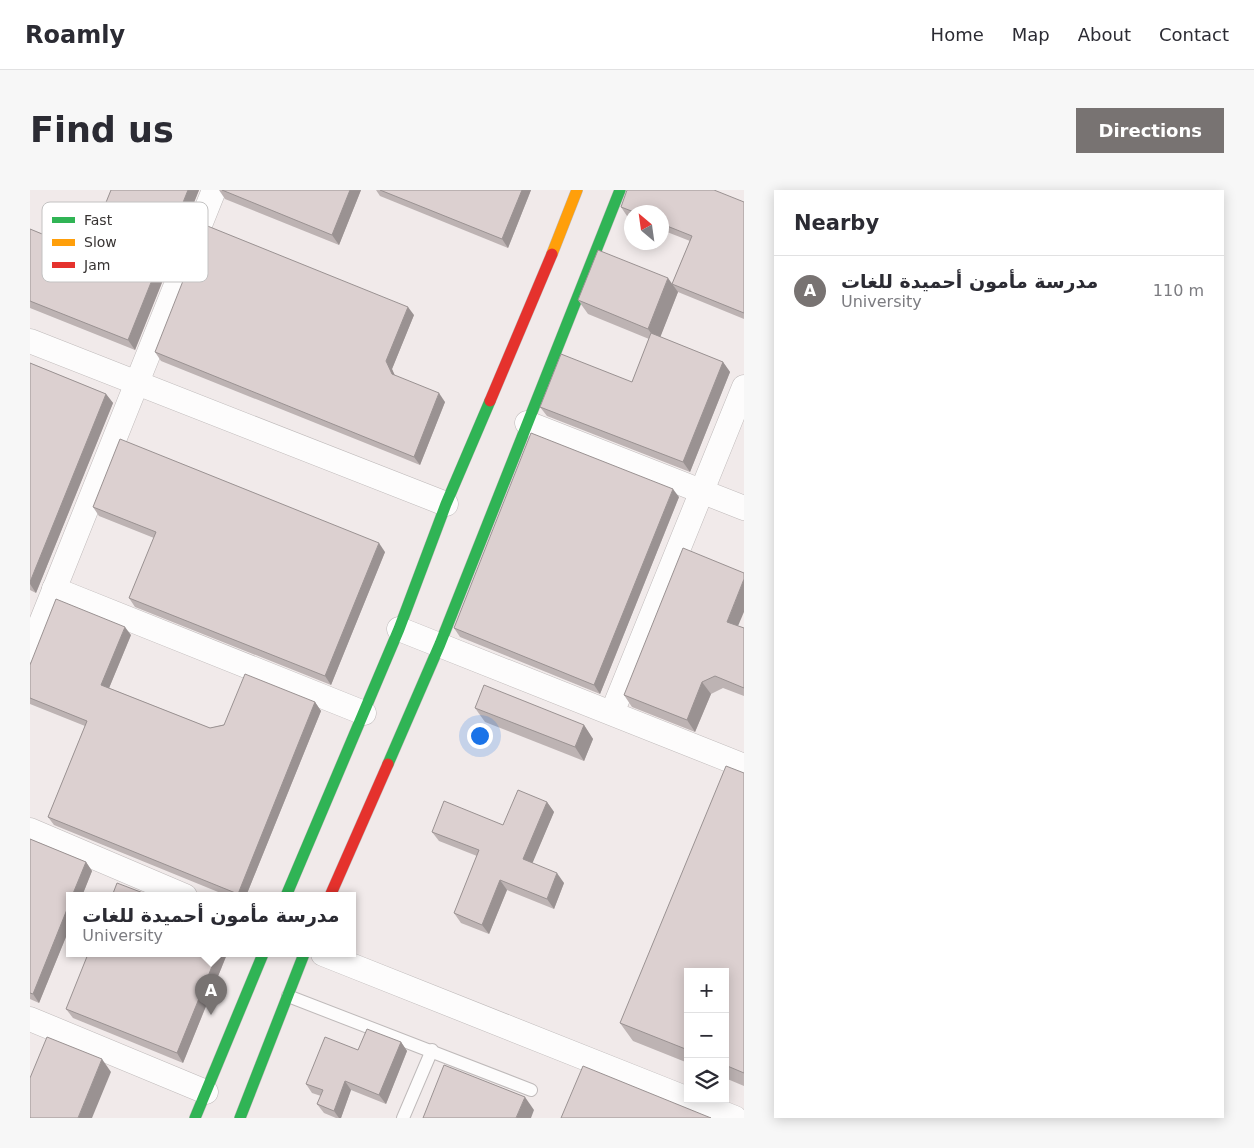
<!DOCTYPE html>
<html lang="en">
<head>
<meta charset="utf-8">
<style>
  :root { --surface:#fff; --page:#f7f7f7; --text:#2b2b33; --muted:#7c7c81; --line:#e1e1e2; --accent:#787372 }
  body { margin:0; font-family:"DejaVu Sans",Vazirmatn,sans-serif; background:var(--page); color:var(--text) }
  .controls { position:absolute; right:15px; bottom:15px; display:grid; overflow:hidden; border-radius:0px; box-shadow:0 2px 12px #0003 }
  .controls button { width:45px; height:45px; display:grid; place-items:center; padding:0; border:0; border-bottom:1px solid var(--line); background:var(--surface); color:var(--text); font:25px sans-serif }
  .compass { position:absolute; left:594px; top:15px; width:45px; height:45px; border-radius:50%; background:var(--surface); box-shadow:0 2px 12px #0003; rotate:331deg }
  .you { position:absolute; left:449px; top:545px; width:18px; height:18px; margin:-12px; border:4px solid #fff; border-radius:50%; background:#1a73e8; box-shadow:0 0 0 8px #1a73e833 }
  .badge { display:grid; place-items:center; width:32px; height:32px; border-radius:50%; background:var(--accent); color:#fff; font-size:16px; font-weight:700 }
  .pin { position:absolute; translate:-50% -41px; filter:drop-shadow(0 1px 2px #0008) }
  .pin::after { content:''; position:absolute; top:26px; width:18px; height:15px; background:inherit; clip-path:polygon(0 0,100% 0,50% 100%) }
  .popup { position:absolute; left:36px; top:702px; width:290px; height:65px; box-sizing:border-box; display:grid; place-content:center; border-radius:0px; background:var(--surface); filter:drop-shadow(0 1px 4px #0005); font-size:16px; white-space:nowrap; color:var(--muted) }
  .popup b { font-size:19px; color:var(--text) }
  .popup::after { content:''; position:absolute; left:50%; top:100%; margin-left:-10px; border:10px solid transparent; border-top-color:var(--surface) }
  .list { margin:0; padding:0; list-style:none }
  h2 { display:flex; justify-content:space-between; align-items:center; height:65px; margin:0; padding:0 20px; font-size:21px }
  h2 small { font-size:16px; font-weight:400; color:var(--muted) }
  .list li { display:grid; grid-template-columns:32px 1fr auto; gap:15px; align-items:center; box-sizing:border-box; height:70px; padding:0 20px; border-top:1px solid var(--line) }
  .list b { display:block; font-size:19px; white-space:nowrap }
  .list p { margin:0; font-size:16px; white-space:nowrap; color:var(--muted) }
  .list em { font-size:16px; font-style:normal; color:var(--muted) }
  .icon { flex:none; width:28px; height:28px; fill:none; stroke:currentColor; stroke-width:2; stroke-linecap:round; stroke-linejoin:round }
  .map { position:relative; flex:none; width:714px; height:928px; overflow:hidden; border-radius:0px }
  header { display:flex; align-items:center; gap:30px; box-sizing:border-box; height:70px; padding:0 25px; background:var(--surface); border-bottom:1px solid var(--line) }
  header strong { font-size:24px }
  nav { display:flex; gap:28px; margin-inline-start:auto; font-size:18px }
  .intro { display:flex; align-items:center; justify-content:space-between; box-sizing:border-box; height:120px; padding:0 30px }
  h1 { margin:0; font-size:35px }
  .button { padding:12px 22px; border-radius:0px; background:var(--accent); color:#fff; font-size:18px; font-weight:700 }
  main { display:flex; gap:30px; padding:0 30px }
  aside { flex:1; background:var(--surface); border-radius:0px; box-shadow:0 2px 12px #0003 }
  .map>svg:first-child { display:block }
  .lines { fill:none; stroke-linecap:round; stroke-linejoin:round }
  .lane-casing { stroke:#bfbaba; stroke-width:14 }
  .street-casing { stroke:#bfbaba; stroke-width:25 }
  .fast-casing { stroke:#bfbaba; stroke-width:12 }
  .slow-casing { stroke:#bfbaba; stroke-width:12 }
  .jam-casing { stroke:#bfbaba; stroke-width:12 }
  .lane { stroke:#fdfcfc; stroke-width:12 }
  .street { stroke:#fdfcfc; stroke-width:24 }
  .fast { stroke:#30b455; stroke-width:11 }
  .slow { stroke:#ff9f0a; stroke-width:11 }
  .jam { stroke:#e5322d; stroke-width:11 }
  .wall { fill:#bdb3b3 }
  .shaded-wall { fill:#9a9292 }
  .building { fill:#dcd0d0; stroke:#9a9292 }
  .key { fill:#fff; stroke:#c3c2c2; stroke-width:1 }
  .key-label { font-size:14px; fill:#373332 }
</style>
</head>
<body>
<header>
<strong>Roamly</strong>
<nav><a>Home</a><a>Map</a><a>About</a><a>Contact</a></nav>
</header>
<div class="intro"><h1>Find us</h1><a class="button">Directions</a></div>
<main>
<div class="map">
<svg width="714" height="928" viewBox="0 0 714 928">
  <rect width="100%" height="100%" fill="#f1eaea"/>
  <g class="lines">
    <g class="lane-casing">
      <g id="lane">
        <polyline points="258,806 501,900"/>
        <polyline points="373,928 402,860"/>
      </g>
    </g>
    <g class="street-casing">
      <g id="street">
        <polyline points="0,151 416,314"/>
        <polyline points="497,233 714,318"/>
        <polyline points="24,399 334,523"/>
        <polyline points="369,439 714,576"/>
        <polyline points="0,460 184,0"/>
        <polyline points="582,523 714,197"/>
        <polyline points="0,640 155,706"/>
        <polyline points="293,764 658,909"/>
        <polyline points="0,829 176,902"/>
        <polyline points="658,909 705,928"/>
      </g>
    </g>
    <g class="fast-casing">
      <g id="fast">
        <polyline points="358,574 410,454 590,0"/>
        <polyline points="256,706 369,439 416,314 460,211"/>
        <polyline points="165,928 233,764"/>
        <polyline points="210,928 274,764"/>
      </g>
    </g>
    <g class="slow-casing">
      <polyline id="slow" points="522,64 547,0"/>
    </g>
    <g class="jam-casing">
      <g id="jam">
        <polyline points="460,211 522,64"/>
        <polyline points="300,706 358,574"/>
      </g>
    </g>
    <use href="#lane" class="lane"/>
    <use href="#street" class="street"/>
    <use href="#fast" class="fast"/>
    <use href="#slow" class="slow"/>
    <use href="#jam" class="jam"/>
  </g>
  <g class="wall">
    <polygon points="81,0 169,0 105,160 0,118 0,39 56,62"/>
    <polygon points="189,0 331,0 309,55 195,9"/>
    <polygon points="346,0 501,0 478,58 350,6"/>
    <polygon points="714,12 714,129 648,102 630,147 693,172 700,182 660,282 517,226 510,217 602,192 619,149 558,124 548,110 642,94 660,51 632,40 632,22 602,22 602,28 597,26 591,17"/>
    <polygon points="384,125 362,179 364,185 415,212 390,275 131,171 125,162"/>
    <polygon points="0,173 76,204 83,213 6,403 0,400"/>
    <polygon points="649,307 570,504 430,447 424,438"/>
    <polygon points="63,317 355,362 301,495 105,417 99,408 124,348 69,326"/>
    <polygon points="708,436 714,438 714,506 693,498 681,504 665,542 602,517 594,505"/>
    <polygon points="101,445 79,498 180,538 285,512 291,521 216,706 198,706 24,635 18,627 55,536 0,514 0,475"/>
    <polygon points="445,518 554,535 563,549 554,571 455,532"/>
    <polygon points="714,583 714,896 695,888 695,782 658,782 658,873 603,851 590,833"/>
    <polygon points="517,612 524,622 502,673 534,693 524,719 477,700 459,744 431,733 424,723 447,666 409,651 402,642 473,635"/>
    <polygon points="0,649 56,672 62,681 52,706 40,706 40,737 9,813 0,809"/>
    <polygon points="197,764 153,873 43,828 36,819"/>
    <polygon points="371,852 377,861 356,914 321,900 311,928 306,928 294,923 287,914 291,906 282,903 276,894 328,860"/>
  </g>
  <g class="shaded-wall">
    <polygon points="158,0 169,0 105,160 98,150"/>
    <polygon points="320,0 331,0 309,55 302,45"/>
    <polygon points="492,0 501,0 478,58 472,49"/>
    <polygon points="638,88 648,102 628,153 618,139"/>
    <polygon points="378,117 384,125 362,179 368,192 362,184 356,171"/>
    <polygon points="693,172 700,182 660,282 653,272"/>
    <polygon points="409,203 415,212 390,275 384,267"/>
    <polygon points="76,204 83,213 6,403 0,394 0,392"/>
    <polygon points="643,299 649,307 570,504 564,495"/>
    <polygon points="349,353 355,362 301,495 295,486"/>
    <polygon points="714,389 714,422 705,443 697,432"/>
    <polygon points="95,437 101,445 77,503 71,495"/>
    <polygon points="672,492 681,504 665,542 657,530"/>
    <polygon points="285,512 291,521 216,706 209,706 208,704"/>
    <polygon points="554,535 563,549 554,571 545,557"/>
    <polygon points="517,612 524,622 500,679 493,669"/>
    <polygon points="56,672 62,681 52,706 42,706"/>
    <polygon points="527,683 534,693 524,719 517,709"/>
    <polygon points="470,690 477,700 459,744 452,735"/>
    <polygon points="40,712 40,737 9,813 3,804"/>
    <polygon points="187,764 197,764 153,873 147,863"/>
    <polygon points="371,852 377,861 356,914 349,905"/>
    <polygon points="72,869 81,882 62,928 48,928"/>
    <polygon points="315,891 321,900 311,928 309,928 304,921"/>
    <polygon points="495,907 504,920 501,928 486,928"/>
  </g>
  <g class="building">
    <polygon points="81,0 158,0 98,150 0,111 0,39 56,62"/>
    <polygon points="192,0 320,0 302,45"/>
    <polygon points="350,0 492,0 472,49"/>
    <polygon points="597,0 684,0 714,12 714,123 642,94 662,46 632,34 632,22 604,22 591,17"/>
    <polygon points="175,35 378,117 356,171 362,184 409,203 384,267 125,162"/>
    <polygon points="568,60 638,88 618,139 548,110"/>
    <polygon points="621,143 693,172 653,272 510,217 531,164 602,192"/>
    <polygon points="0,173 76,204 0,392"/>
    <polygon points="501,243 643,299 564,495 424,438"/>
    <polygon points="90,249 349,353 295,486 99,408 126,342 63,317"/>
    <polygon points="653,358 714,383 714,389 697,432 714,438 714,498 685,486 672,492 657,530 594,505"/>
    <polygon points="26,409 95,437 71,495 180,538 194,535 215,484 285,512 208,704 18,627 57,531 0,508 0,475"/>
    <polygon points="454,495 554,535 545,557 445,518"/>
    <polygon points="696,576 714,583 714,883 695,875 695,782 658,782 658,860 590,833"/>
    <polygon points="488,600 517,612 493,669 527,683 517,709 470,690 452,735 424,723 449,660 402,642 414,611 473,635"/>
    <polygon points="0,649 56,672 42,706 40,706 40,712 3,804 0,803"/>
    <polygon points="87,693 121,706 82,706"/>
    <polygon points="58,764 187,764 147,863 36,819"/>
    <polygon points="337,839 371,852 349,905 315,891 304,921 287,914 293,900 276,894 295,847 328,860"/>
    <polygon points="17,847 72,869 48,928 0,928 0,888"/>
    <polygon points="414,875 495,907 486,928 393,928"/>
    <polygon points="553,876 681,928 531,928"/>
  </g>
  <rect x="12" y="12" width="166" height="80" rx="8" class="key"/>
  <rect x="22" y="27" width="23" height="6" fill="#30b455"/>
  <rect x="22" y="49" width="23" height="7" fill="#ff9f0a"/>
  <rect x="22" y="72" width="23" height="6" fill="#e5322d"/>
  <g class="key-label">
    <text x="54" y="35">Fast</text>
    <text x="54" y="57">Slow</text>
    <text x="54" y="80">Jam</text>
  </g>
</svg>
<div class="controls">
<button>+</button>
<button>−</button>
<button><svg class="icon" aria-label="layers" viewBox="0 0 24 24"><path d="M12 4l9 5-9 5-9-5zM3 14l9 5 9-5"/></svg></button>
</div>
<svg class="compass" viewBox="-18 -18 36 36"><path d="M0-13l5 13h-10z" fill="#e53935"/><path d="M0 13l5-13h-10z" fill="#7c7c81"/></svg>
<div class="you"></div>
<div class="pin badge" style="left:181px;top:825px">A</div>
<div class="popup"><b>مدرسة مأمون أحميدة للغات</b>University</div>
</div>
<aside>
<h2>Nearby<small></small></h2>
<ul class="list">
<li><span class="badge">A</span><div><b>مدرسة مأمون أحميدة للغات</b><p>University</p></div><em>110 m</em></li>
</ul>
</aside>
</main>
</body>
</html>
